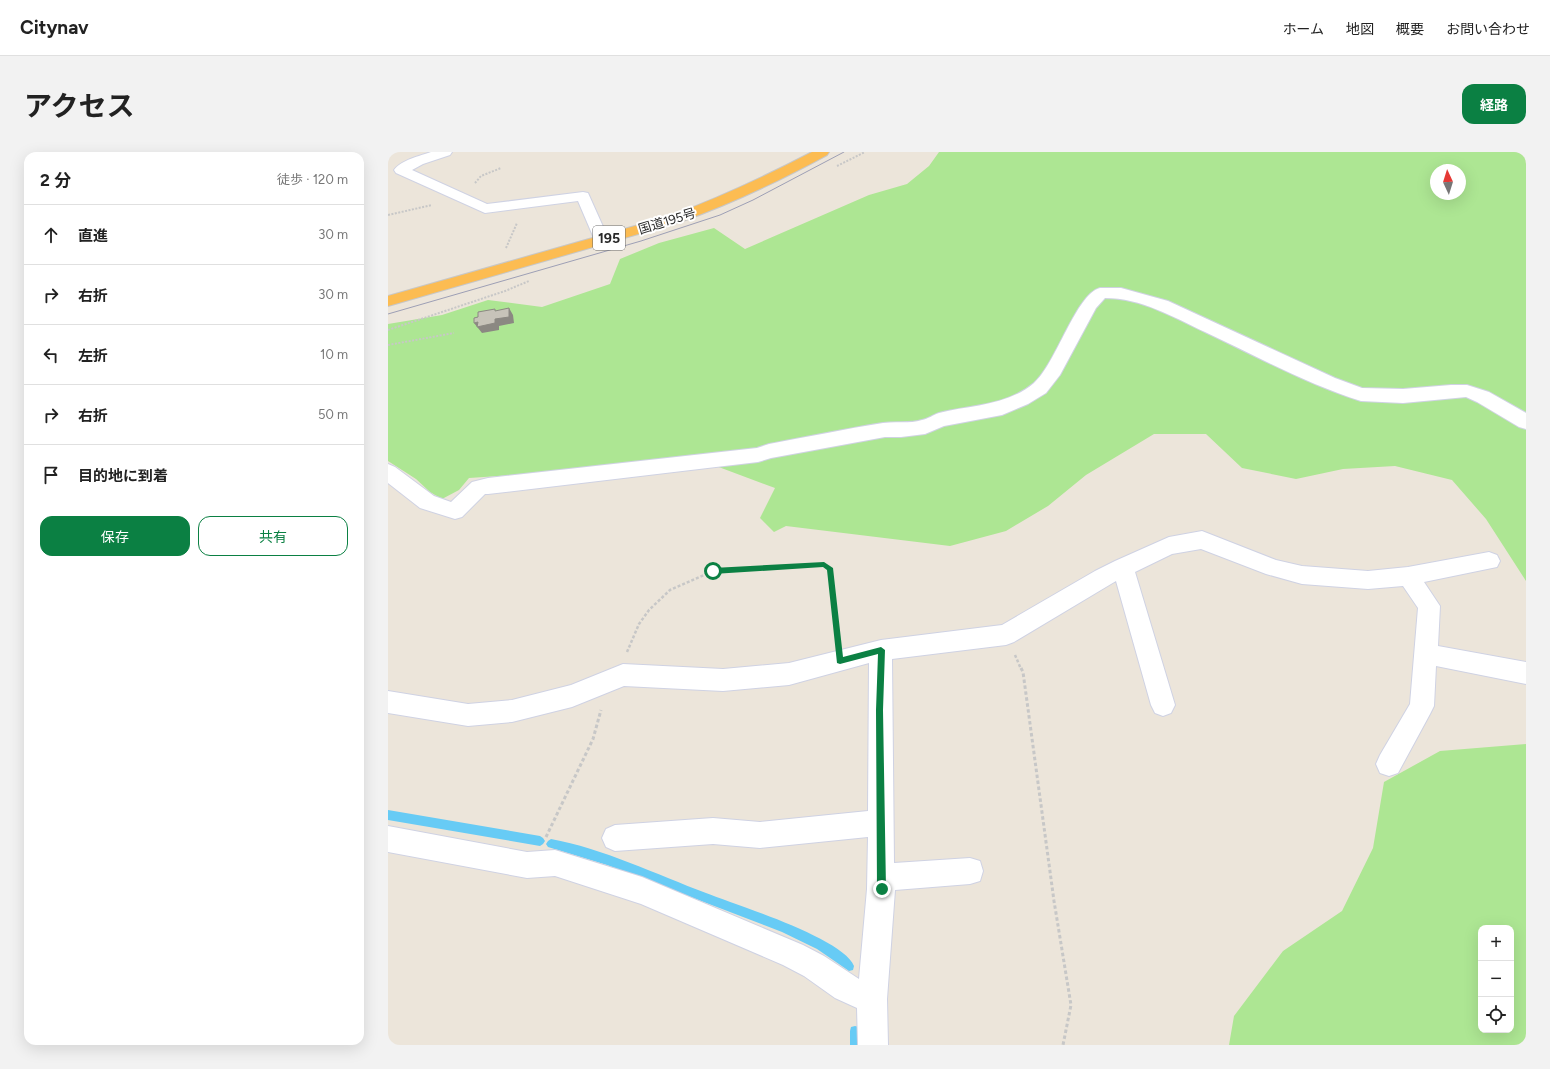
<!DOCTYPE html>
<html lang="ja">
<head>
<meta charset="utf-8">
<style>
  :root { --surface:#fff; --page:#f2f2f2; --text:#222; --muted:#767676; --line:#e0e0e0; --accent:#0b8043 }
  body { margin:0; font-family:Figtree,"Noto Sans JP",sans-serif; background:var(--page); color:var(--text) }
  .controls { position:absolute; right:12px; bottom:12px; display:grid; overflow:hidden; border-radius:8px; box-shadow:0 4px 16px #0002 }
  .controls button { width:36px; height:36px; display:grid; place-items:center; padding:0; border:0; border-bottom:1px solid var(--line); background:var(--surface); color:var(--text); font:20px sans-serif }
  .compass { position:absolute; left:1042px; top:12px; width:36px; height:36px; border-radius:50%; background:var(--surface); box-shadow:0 4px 16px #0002; rotate:356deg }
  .stop { position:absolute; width:12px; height:12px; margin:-9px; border:3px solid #0b8043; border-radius:50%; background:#fff }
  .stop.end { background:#0b8043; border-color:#fff; box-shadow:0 1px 4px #0008 }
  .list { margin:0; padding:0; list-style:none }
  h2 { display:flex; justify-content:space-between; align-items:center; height:52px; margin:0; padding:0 16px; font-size:17px }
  h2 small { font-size:13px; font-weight:400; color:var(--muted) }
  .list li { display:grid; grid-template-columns:26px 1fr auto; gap:12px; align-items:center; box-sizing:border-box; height:60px; padding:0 16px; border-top:1px solid var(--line) }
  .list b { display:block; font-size:15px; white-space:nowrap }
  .list em { font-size:13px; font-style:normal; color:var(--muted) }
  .actions { display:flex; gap:8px; padding:12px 16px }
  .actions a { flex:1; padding:9px 0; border:1px solid var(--accent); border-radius:12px; text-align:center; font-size:14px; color:var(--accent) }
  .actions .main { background:var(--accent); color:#fff }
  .icon { flex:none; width:22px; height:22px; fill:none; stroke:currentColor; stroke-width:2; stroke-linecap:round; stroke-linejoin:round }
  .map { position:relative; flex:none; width:1138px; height:893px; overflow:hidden; border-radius:12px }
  header { display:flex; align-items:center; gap:24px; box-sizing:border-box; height:56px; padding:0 20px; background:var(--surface); border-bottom:1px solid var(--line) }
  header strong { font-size:19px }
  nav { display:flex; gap:22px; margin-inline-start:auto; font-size:14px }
  .intro { display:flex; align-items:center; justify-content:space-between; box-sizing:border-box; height:96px; padding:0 24px }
  h1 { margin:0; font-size:28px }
  .button { padding:10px 18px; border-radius:12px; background:var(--accent); color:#fff; font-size:14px; font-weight:700 }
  main { display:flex; gap:24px; padding:0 24px }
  aside { flex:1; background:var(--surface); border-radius:12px; box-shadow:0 4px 16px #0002 }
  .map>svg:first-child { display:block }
  .green { fill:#ade693; fill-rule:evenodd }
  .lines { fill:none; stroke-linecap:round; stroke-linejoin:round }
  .stream { fill:#67cbf5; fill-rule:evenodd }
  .minor-casing { stroke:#cfd2e3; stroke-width:2 }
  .trunk-casing { stroke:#c7c7c7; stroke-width:2 }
  .path-far2 { stroke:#c7c7c7; stroke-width:2; stroke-dasharray:2 1.5; stroke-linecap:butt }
  .path-far1 { stroke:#c7c7c7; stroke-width:2.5; stroke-dasharray:3 2; stroke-linecap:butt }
  .path { stroke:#c7c7c7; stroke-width:3; stroke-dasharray:3.5 2.5; stroke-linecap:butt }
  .minor { fill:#fff; fill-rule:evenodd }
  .trunk { fill:#fcbc52; fill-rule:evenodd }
  .tram { stroke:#9d9fb5; stroke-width:1 }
  .shaded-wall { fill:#8b8882 }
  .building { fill:#c7c3b9; stroke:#8b8882 }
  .route { fill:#0b8043 }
  .labels { text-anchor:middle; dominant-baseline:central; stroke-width:4; stroke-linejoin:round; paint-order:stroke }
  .far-street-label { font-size:13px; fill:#292929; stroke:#fff }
  .shield { fill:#fff; stroke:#696969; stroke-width:1 }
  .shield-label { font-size:14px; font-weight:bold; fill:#292929 }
</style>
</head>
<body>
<header>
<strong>Citynav</strong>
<nav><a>ホーム</a><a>地図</a><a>概要</a><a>お問い合わせ</a></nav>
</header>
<div class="intro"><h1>アクセス</h1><a class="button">経路</a></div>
<main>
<aside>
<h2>2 分<small>徒歩 · 120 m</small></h2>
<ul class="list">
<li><svg class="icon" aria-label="ahead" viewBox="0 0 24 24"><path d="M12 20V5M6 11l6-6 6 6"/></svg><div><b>直進</b></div><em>30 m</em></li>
<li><svg class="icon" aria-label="right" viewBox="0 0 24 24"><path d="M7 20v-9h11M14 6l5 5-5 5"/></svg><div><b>右折</b></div><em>30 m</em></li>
<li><svg class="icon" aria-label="left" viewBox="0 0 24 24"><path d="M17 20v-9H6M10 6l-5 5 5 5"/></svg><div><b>左折</b></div><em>10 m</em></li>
<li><svg class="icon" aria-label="right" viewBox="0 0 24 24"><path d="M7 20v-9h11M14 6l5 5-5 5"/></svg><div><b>右折</b></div><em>50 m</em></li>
<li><svg class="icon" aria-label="arrive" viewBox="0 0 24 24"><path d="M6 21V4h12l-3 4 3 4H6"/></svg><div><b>目的地に到着</b></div></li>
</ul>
<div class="actions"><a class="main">保存</a><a>共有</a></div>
</aside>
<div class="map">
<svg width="1138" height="893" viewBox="0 0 1138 893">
  <rect width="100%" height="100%" fill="#ece5da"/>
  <g class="green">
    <path d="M551,0H1138V429L1098,367L1064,328L1007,314L955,317L908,327L854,316L818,282H766L698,323L660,354L618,379L562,394L398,374L386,380L372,366L387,336L304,305L181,319L81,326L71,338L54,347L42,340L28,327L0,309V172L54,163L100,148L154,155L222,132L232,107L271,91L326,76L357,97L481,43L519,32L541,14ZM1048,18H1072V42H1048Z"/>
    <path d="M1138,592V893H841L846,864L895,799L954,759L985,696L996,630L1052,599ZM1093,776H1123V878H1093Z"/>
  </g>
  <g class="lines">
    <g class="stream">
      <polygon points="0,658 152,684 155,686 157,689 155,692 152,694 0,668"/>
      <path d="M163,687C214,696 270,723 318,741C348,753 455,786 466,814L465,818L461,819L429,797L394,780L219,713L160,695L158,692L160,689Z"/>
      <polygon points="467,874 471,875 472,879 472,893 462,893 462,879 463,875"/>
    </g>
    <g class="minor-casing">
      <g id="minor">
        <path d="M43,0H64L62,3L35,12L24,18L99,52L195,40L200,41L221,88L218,91L213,93L208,91L190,49L97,61L8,21L6,18C13,8 32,4 43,0Z"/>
        <path d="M712,136H733L780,149L947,226L974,236L1015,237L1063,233H1079L1101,240L1138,261V277L1131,275L1089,250L1078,245L1015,251L973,249C919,232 868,204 817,180C785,165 753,146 717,146L708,156L672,223L658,241L640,252L614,263L556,274L537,282L513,285H497L383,306L370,310L100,342H97L74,365L67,367L32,356L0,331V312L7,315L46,344L63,350L84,330L100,326L369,296L381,292C419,285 457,277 495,271C508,269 521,272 534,268C540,267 545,263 551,261C583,253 619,254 646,231C668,212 688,142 712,136Z"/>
        <polygon points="814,379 888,408 914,414 980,419 1020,415 1101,400 1109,403 1112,409 1109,415 1036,430 1052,454 1050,494 1138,510 1138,532 1048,514 1046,554 1042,562 1010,621 1001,624 992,621 988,612 992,603 1022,552 1030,456 1015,434 980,437 914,432 878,422 813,397 784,402 747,420 787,553 783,561 775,564 767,561 763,553 728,429 626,490 618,493 504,507 506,711 582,706 592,709 595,719 592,729 582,732 507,738 499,847 500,893 470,893 469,856 447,846 416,824 395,813 253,752 167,724 139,726 0,700 0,674 139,700 167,698 254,725 415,793 436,804 471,827 479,737 480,685 372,696 325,692 227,699 218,695 214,686 218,677 227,673 325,666 372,670 480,659 481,511 401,533 335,539 236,534 184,555 124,570 80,574 0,561 0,539 80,552 124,548 183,533 235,512 335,517 401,511 493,488 614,473 707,419 727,409 781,385"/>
      </g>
    </g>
    <g class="trunk-casing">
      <path id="trunk" d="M424,0H441L439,3C391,29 343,52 292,70L0,154V144L282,64C331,46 378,24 424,0Z"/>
    </g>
    <g class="path-far2">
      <polyline points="449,14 477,0"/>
      <polyline points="87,31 93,24 113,16"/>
      <polyline points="0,63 44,53"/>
      <polyline points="118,96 129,71"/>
      <polyline points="0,178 117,139 141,129"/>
      <polyline points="0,193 66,181"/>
    </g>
    <g class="path-far1">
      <polyline points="239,500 251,472 261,458 282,438 325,419 436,413 442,416 449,485"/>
      <polyline points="627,503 633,517"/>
    </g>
    <g class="path">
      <polyline points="633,516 635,520 666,749 683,853 675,893"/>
      <polyline points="158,685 205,587 213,558"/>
    </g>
    <use href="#minor" class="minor"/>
    <use href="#trunk" class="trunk"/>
    <polyline class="tram" points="0,162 253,89 332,63 365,48 456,0"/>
  </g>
  <polygon class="shaded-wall" points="121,156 125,163 126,171 111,174 111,178 94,181 86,171 107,167"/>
  <polygon class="building" points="121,156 121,165 107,167 107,171 89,175 90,170 86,171 86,166 90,165 90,160 107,157 107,159"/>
  <polygon class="route" points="436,410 445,416 455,505 493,495 497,498 495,558 498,737 494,741 489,737 488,558 490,502 452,512 449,511 439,418 435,415 325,422 322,419 325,416"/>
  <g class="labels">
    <g class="far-street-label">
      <text transform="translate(279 69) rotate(-17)">国道195号</text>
    </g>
    <rect class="shield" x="205" y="74" width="32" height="24" rx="3"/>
    <g class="shield-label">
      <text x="221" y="86">195</text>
    </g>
  </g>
</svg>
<div class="controls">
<button>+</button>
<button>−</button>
<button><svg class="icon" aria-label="locate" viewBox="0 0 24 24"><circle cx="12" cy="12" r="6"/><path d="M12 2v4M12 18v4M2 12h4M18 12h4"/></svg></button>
</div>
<svg class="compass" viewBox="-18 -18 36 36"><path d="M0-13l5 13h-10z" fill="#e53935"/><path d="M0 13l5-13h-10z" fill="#767676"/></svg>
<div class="stop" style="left:325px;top:419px"></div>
<div class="stop end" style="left:494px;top:737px"></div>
</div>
</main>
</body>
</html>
